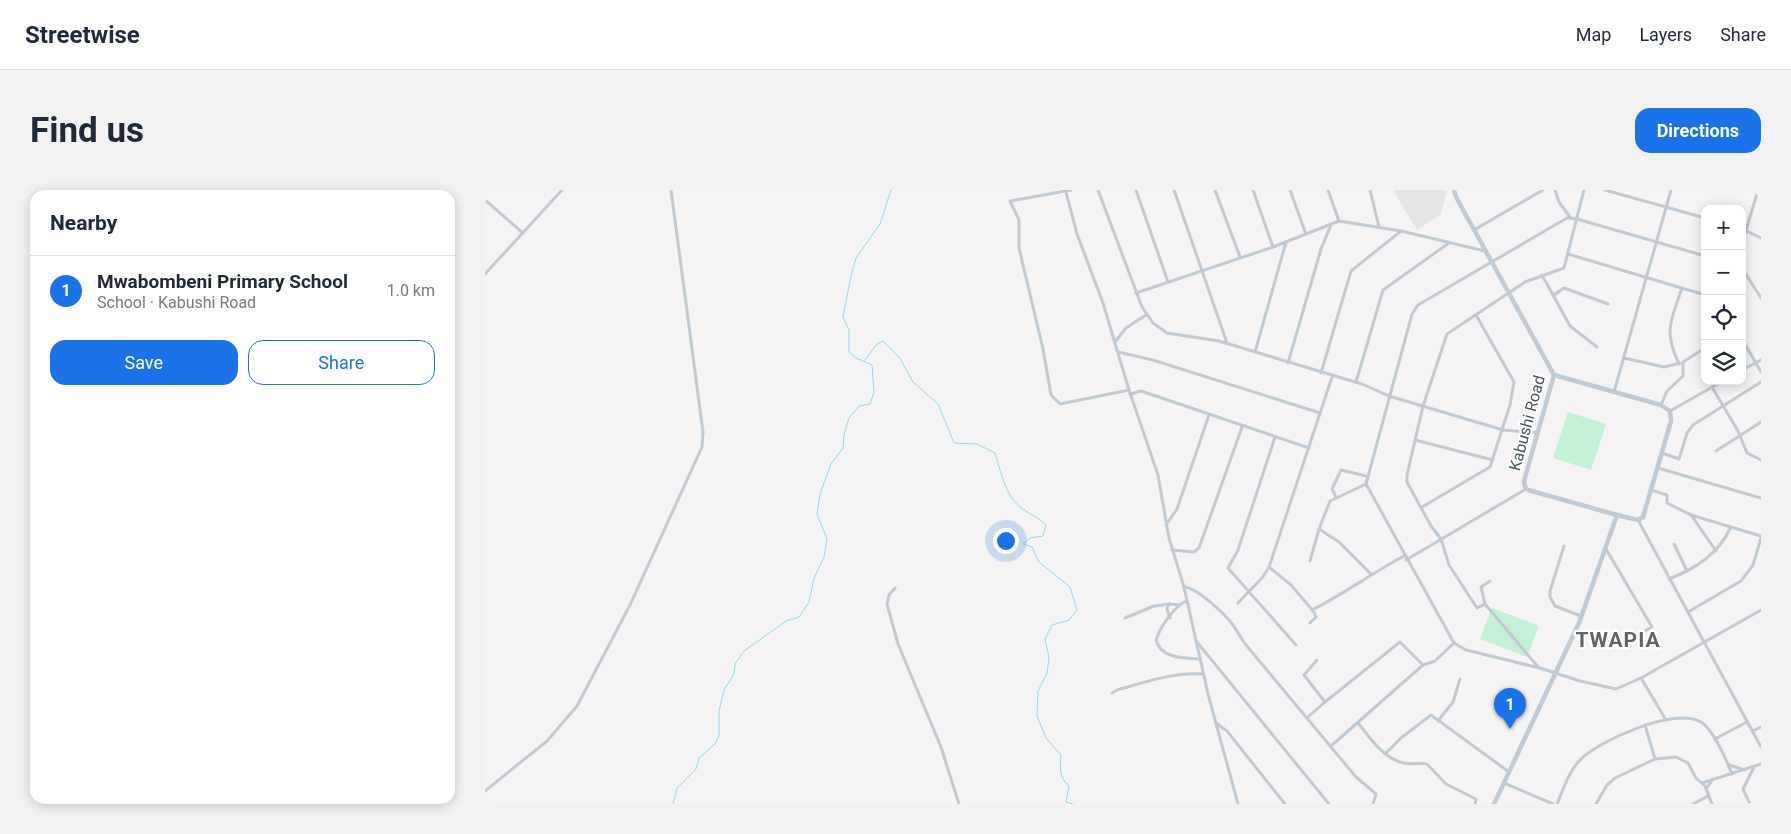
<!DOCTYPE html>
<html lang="en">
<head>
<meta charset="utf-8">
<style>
  :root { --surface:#fff; --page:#f2f2f3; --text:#1f2937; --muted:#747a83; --line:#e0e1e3; --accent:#1a73e8 }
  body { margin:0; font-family:Roboto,sans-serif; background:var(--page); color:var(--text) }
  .controls { position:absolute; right:15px; top:15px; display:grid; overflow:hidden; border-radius:10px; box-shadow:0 2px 12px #0003 }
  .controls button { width:45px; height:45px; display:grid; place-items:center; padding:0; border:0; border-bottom:1px solid var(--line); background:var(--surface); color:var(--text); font:25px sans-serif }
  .you { position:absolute; left:520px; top:350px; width:18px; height:18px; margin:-12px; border:4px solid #fff; border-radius:50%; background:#1a73e8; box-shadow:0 0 0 8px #1a73e833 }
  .badge { display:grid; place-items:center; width:32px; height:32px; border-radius:50%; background:var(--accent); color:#fff; font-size:16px; font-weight:700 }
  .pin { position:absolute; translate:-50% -41px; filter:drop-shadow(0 1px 2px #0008) }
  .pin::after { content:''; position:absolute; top:26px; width:18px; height:15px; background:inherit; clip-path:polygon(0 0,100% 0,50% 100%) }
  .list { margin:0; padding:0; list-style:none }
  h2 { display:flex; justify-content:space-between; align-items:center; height:65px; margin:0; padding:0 20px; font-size:21px }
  h2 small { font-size:16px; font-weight:400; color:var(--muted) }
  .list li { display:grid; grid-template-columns:32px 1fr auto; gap:15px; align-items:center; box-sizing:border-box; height:70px; padding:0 20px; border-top:1px solid var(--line) }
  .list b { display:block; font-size:19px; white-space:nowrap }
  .list p { margin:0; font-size:16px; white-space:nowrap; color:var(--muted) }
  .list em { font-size:16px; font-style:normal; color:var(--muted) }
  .actions { display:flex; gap:10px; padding:15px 20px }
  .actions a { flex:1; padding:11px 0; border:1px solid var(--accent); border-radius:15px; text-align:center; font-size:18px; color:var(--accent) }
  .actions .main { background:var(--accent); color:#fff }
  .icon { flex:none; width:28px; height:28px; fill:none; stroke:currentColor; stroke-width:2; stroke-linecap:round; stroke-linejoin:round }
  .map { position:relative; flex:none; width:1276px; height:614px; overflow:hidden; border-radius:15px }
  header { display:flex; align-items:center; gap:30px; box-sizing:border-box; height:70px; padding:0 25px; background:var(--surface); border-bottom:1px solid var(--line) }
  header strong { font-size:24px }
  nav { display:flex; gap:28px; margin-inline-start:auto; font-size:18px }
  .intro { display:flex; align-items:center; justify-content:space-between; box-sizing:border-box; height:120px; padding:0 30px }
  h1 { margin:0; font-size:35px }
  .button { padding:12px 22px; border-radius:15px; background:var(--accent); color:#fff; font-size:18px; font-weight:700 }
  main { display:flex; gap:30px; padding:0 30px }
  aside { flex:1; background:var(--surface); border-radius:15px; box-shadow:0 2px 12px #0003 }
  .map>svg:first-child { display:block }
  .education { fill:#e6e4e5 }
  .park { fill:#c3f1d5 }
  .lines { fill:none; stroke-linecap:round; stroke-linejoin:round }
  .stream { stroke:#90daee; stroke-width:1 }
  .street { stroke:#c1cad2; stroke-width:3 }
  .secondary { stroke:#c1cbd6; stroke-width:4.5 }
  .labels { text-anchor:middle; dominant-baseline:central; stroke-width:4.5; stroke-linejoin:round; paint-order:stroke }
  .street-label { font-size:16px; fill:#4a5661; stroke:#fff }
  .district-label { font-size:21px; font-weight:bold; letter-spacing:1px; fill:#5f6368; stroke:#fff }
</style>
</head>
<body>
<header>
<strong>Streetwise</strong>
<nav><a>Map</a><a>Layers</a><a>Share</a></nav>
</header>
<div class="intro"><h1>Find us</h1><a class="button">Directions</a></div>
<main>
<aside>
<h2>Nearby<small></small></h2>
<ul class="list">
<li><span class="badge">1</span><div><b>Mwabombeni Primary School</b><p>School · Kabushi Road</p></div><em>1.0 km</em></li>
</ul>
<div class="actions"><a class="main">Save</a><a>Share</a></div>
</aside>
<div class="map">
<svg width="1276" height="614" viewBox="0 0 1276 614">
  <rect width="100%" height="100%" fill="#f5f3f3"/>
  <polygon class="education" points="908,0 962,0 956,24 932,40"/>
  <g class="park">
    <polygon points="1083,222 1121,234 1106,280 1068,268"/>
    <polygon points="1007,418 1054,436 1042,467 995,449"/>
  </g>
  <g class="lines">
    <g class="stream">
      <path d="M380,170L392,154L398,151L414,167L428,192L453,214L469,253L492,254L510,263C515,278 519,299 529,311C537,321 552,326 561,335L558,346L545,348L538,354L547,357L554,372L585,397L592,420L584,430L567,435L560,449L564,467L562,483L553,501L552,526L561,548L576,565C575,578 574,587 584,596L581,612L588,614"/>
      <polyline points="188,614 192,598 211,579 214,568 230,554 234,545 234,521 239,500 249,484 250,474 259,461 301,431 314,427 324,412 329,388 339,367 342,349 332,324 335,304 346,274 358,258 359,244 364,228 374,216 385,214 389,202 387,175 371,168 364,162 364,140 358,127 366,86 371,68 395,34 406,0"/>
    </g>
    <g class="street">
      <polyline points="586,0 525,11 534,30 534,58 558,159 566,205 575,214 644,200"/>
      <polyline points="613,0 657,117 668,133 682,143 734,151 877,194 904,206 1018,240 1053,243"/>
      <polyline points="651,0 683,92"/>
      <polyline points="689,0 742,153"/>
      <polyline points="730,0 755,67"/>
      <polyline points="768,0 788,57"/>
      <polyline points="805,0 821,44"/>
      <polyline points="843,0 854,31"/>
      <polyline points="885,0 894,37"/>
      <polyline points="1070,0 1074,12 1085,27"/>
      <polyline points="1120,0 1220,28"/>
      <polyline points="581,2 592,44 618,113 644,200 673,285 684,348 699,397 723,504 753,614"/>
      <polyline points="0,10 38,43"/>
      <polyline points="1257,39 1276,48"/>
      <polyline points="989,40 1058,0"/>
      <polyline points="1257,54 1273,0"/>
      <polyline points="1083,64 1220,105"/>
      <polyline points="1220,66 1092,29 1082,28 933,115 927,124 881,294 969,453 981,460 1055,478 1095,491 1131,499 1156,488 1276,420"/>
      <polyline points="1257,78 1276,108"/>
      <polyline points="0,84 77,0"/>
      <polyline points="1057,85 1085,136 1112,157"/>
      <polyline points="651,103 788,57 854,31 916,41 1000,61"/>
      <polyline points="1069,105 1079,98 1123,114"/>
      <polyline points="1257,149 1276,182"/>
      <polyline points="630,152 641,138 661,125"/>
      <polyline points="633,162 668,170 835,223"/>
      <polyline points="770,162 801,52"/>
      <polyline points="1139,168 1179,177 1195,173"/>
      <polyline points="803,173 836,59 846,35"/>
      <path d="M1194,174C1178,140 1186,131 1197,98"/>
      <polyline points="1257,180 1276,170"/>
      <polyline points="836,183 866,81 916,41"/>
      <polyline points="871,192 898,100 964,53"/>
      <polyline points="1227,197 1253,241 1262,263 1276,270"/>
      <polyline points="1129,202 1186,0"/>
      <polyline points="645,204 656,201 824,258"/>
      <polyline points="1176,215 1182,201 1198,186 1198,172 1220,158"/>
      <polyline points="1185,221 1238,191"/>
      <polyline points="790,247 753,360 743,378 811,455"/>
      <polyline points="930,250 1008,270"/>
      <polyline points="1231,261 1276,232"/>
      <polyline points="1177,263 1194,269 1202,243 1208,235 1276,192"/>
      <polyline points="1173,278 1276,308"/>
      <polyline points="1166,300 1182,305 1182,313 1206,325 1276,346"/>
      <polyline points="851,307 847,299 856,280 881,286"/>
      <polyline points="937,317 1005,277 1025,215 1029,192 991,125"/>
      <polyline points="1206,325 1231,361"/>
      <polyline points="1153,330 1276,557"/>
      <polyline points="681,335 692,319 724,225"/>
      <polyline points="834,339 854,352 886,384"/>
      <polyline points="1189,354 1202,381"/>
      <polyline points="1079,356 1065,401 1065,407 1070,416 1096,426"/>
      <polyline points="687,360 709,362 714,358 757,237"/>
      <polyline points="921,370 1041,299"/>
      <polyline points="825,371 834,339 845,311 881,294"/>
      <polyline points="784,377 806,395 829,422 831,427 825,433"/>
      <path d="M1184,389C1212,378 1233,364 1246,337"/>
      <polyline points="1005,391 996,397 1000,414 1054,478"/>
      <path d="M699,397C711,397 740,424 748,435C753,442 756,449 761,455L871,587L891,604L888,614"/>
      <polyline points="410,398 404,405 402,414 413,454 456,557 474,614"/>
      <path d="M701,411C689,417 675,437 671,450C676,469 699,468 715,469"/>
      <polyline points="753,413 777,388 784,377 847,187"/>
      <polyline points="1000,414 992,418 964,375 956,349 946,336 922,292 922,285 938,216 962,144 1040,92 1079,78 1099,0"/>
      <path d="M827,420C859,404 887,383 919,366"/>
      <polyline points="1203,422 1256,391 1268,375 1276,348"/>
      <polyline points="640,428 669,416 684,414"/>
      <polyline points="685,428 682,419 684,414 694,415"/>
      <polyline points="1090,441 1134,455 1167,437 1121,359"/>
      <polyline points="712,452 844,614"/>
      <polyline points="832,470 819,485 840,512 915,452 938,475"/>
      <polyline points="1156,488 1181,530"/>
      <path d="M627,503L632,500C660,492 689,482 718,484"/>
      <polyline points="823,527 840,512"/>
      <polyline points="953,531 968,512 975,489"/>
      <polyline points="731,533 742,541 800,614"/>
      <path d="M873,533C885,548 898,568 918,573C926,575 934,572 942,574L961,594L991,609L990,614"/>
      <polyline points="1160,535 1170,569"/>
      <polyline points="1267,541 1276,537"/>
      <polyline points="1230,549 1262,532"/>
      <polyline points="846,556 938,475 950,471 969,453"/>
      <polyline points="900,564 916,548 946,525 1024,582"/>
      <polyline points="1244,575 1260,580"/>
      <polyline points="1019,593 1068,614"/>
      <polyline points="1217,593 1276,574"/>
      <polyline points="1221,599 1228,589"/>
      <polyline points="0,601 62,551 92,516 145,415 217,257 218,242 186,0"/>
      <path d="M1072,614C1078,600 1084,581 1095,570C1113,551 1191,516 1216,532C1228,539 1242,571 1247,584"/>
      <polyline points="1111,614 1122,595 1130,588 1170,569 1191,567 1203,573 1211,588 1220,596 1227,614"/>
      <polyline points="1208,614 1223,606"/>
      <polyline points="1265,614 1258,599 1269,577"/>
    </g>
    <g class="secondary">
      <polyline points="969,0 971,7 1069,185 1039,291 1040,297 1043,300 1132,325 1094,433 1009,614"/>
      <polyline points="1069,185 1176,215 1185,221 1186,231 1158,327 1153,330 1132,325"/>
    </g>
  </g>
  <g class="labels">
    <g class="street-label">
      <text transform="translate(1042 233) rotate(-75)">Kabushi Road</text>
    </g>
    <g class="district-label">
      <text x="1133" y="450">TWAPIA</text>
    </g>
  </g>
</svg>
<div class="controls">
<button>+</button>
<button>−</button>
<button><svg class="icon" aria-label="locate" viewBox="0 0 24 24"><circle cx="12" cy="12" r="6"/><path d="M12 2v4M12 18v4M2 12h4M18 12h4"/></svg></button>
<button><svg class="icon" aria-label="layers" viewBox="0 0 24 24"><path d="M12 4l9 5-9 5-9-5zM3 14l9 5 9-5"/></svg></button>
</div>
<div class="you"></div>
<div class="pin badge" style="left:1025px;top:539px">1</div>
</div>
</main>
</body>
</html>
